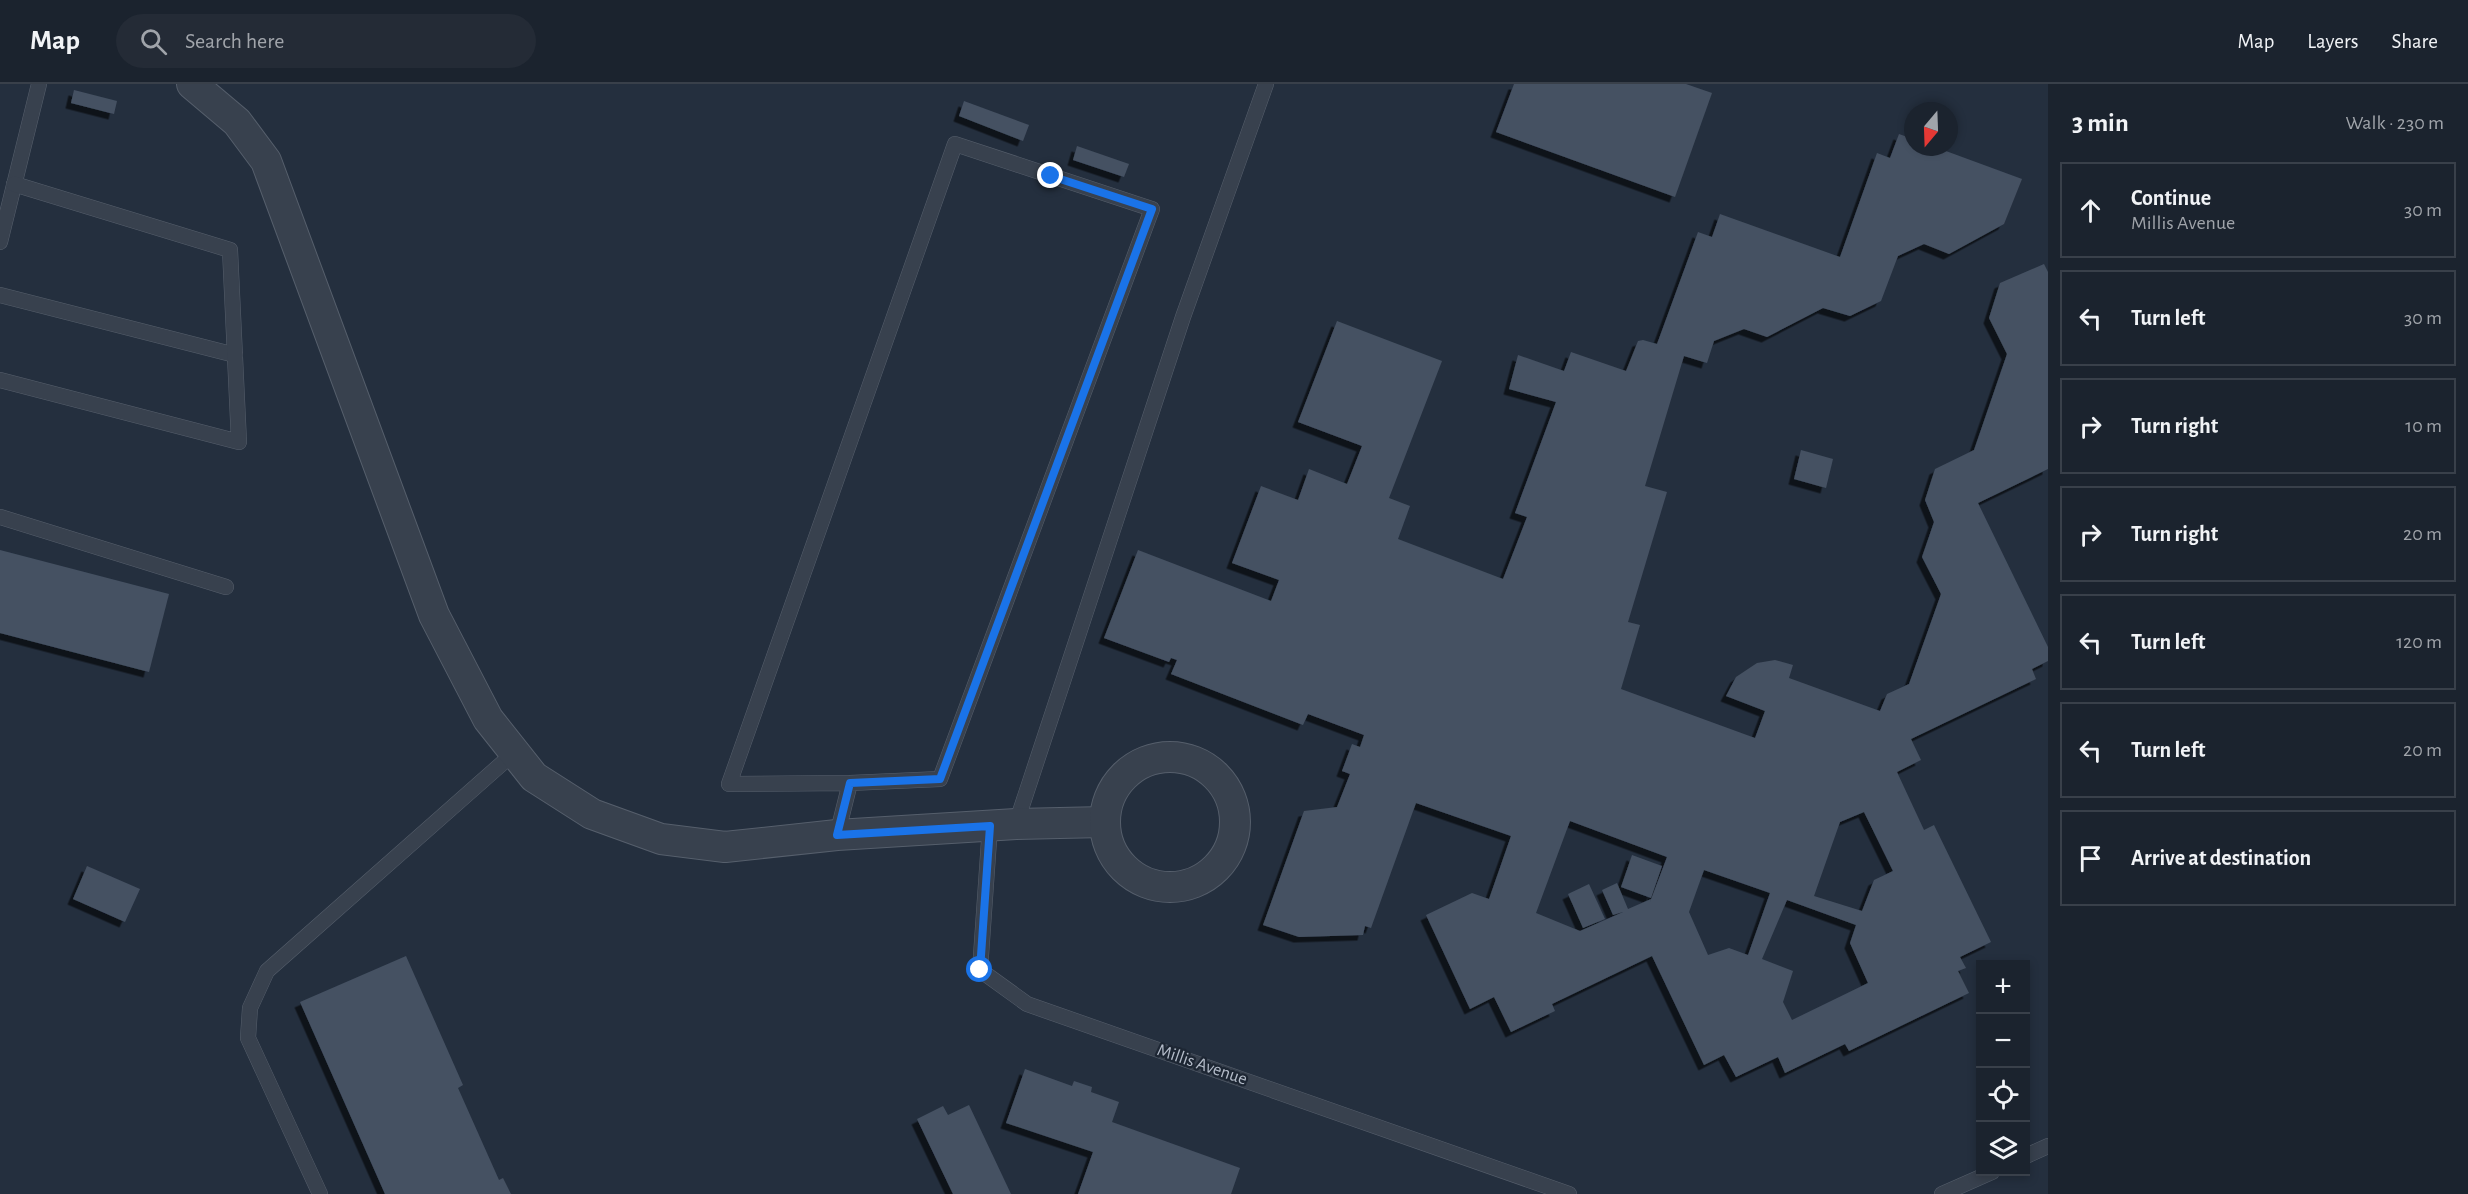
<!DOCTYPE html>
<html lang="en">
<head>
<meta charset="utf-8">
<style>
  :root { --surface:#1b232e; --page:#242b36; --text:#f1f3f6; --muted:#a0a4aa; --line:#39404a }
  body { margin:0; font-family:"Alegreya Sans",sans-serif; background:var(--page); color:var(--text) }
  .controls { position:absolute; right:18px; bottom:18px; display:grid; overflow:hidden; border-radius:0px; box-shadow:0 3px 9px #0003 }
  .controls button { width:54px; height:54px; display:grid; place-items:center; padding:0; border:0; border-bottom:2px solid var(--line); background:var(--surface); color:var(--text); font:30px sans-serif }
  .compass { position:absolute; left:1904px; top:18px; width:54px; height:54px; border-radius:50%; background:var(--surface); box-shadow:0 3px 9px #0003; rotate:199deg }
  .stop { position:absolute; width:18px; height:18px; margin:-14px; border:4px solid #1a73e8; border-radius:50%; background:#fff }
  .stop.end { background:#1a73e8; border-color:#fff; box-shadow:0 2px 6px #0008 }
  .list { margin:0; padding:0; list-style:none }
  h2 { display:flex; justify-content:space-between; align-items:center; height:78px; margin:0; padding:0 24px; font-size:26px }
  h2 small { font-size:20px; font-weight:400; color:var(--muted) }
  .list li { display:grid; grid-template-columns:39px 1fr auto; gap:18px; align-items:center; box-sizing:border-box; height:96px; margin:0 12px 12px; padding:0 12px; border:2px solid var(--line); border-radius:0px }
  .list b { display:block; font-size:22px; white-space:nowrap }
  .list p { margin:0; font-size:20px; white-space:nowrap; color:var(--muted) }
  .list em { font-size:20px; font-style:normal; color:var(--muted) }
  .icon { flex:none; width:33px; height:33px; fill:none; stroke:currentColor; stroke-width:2; stroke-linecap:round; stroke-linejoin:round }
  .map { position:relative; flex:none; width:2048px; height:1110px; overflow:hidden }
  header { display:flex; align-items:center; gap:36px; box-sizing:border-box; height:84px; padding:0 30px; background:var(--surface); border-bottom:2px solid var(--line) }
  header strong { font-size:28px }
  nav { display:flex; gap:33px; margin-inline-start:auto; font-size:21px }
  .search { width:420px; height:54px; background:var(--page); display:flex; align-items:center; gap:15px; box-sizing:border-box; padding:0 21px; border-radius:33px; color:var(--muted); font-size:22px }
  main { display:flex }
  aside { flex:1; background:var(--surface) }
  .map>svg:first-child { display:block }
  .building { fill:#455162; fill-rule:evenodd; filter:url(#shadow) }
  .lines { fill:none; stroke-linecap:round; stroke-linejoin:round }
  .lane-casing { stroke:#565f6c; stroke-width:16 }
  .street-casing { stroke:#565f6c; stroke-width:32 }
  .lane { stroke:#38414e; stroke-width:15 }
  .street { stroke:#38414e; stroke-width:30 }
  .route { stroke:#1a73e8; stroke-width:8 }
  .labels { text-anchor:middle; dominant-baseline:central; stroke-width:4.5; stroke-linejoin:round; paint-order:stroke }
  .street-label { font-size:18px; fill:#b4bcc9; stroke:#1d2633 }
</style>
</head>
<body>
<header>
<strong>Map</strong>
<div class="search"><svg class="icon" aria-label="search" viewBox="0 0 24 24"><circle cx="10" cy="10" r="6"/><path d="M15 15l6 6"/></svg>Search here</div>
<nav><a>Map</a><a>Layers</a><a>Share</a></nav>
</header>
<main>
<div class="map">
<svg width="2048" height="1110" viewBox="0 0 2048 1110">
  <defs>
    <filter id="shadow"><feDropShadow dx="-5.5" dy="5.5" stdDeviation="0" flood-color="#0009"/></filter>
  </defs>
  <rect width="100%" height="100%" fill="#242f3e"/>
  <g class="building">
    <polygon points="1514,0 1686,0 1712,9 1675,113 1496,48"/>
    <polygon points="74,6 117,17 114,30 71,19"/>
    <polygon points="964,17 1029,41 1023,57 959,32"/>
    <path d="M1899,50L1913,55V63H1935L2022,95L2004,140L1949,170L1924,160L1898,172L1881,217L1850,232L1823,224L1767,253L1744,245L1714,257L1707,279L1684,272L1645,402L1667,408L1628,538L1640,541L1621,605L1755,654L1765,627L1726,612L1736,593L1757,579L1775,576L1793,581L1789,594L1880,627L1887,610L1909,600L1941,510L1922,473L1934,438L1925,416L1935,385L1974,366L2007,270L1989,234L2000,199L2044,180L2048,188V385L1978,419L2048,563V577L2032,585L2036,595L1911,655L1921,676L1897,688L1924,746L1934,741L1991,858L1960,873L1966,884L1958,887L1969,909L1849,967L1845,960L1785,989L1778,973L1736,993L1724,971L1704,981L1652,872L1552,920L1555,927L1511,948L1494,913L1470,925L1426,831L1472,809L1489,815L1511,752L1416,719L1371,844L1365,842L1363,851L1299,853L1263,841L1304,727L1337,723L1350,690L1342,687L1352,660L1360,663L1364,651L1308,630L1303,641L1171,590L1177,576L1171,574L1169,578L1104,554L1138,466L1271,517L1279,496L1232,479L1261,402L1298,416L1309,385L1347,400L1362,362L1298,338L1337,237L1442,277L1389,414L1410,422L1398,455L1503,495L1527,433L1515,429L1556,318L1509,305L1518,271L1564,287L1571,268L1626,287L1638,257L1643,256L1657,260L1698,148L1712,153L1720,130L1840,173L1877,69L1890,74ZM1864,728L1893,787L1874,796L1862,827L1814,812L1840,738ZM1570,737L1667,773L1650,818L1651,815L1628,825L1617,799L1602,806L1613,831L1623,828L1580,847L1536,829ZM1704,786L1770,809L1748,871L1729,864L1708,871L1689,828ZM1787,816L1856,841L1850,859L1868,899L1792,936L1783,918L1793,887L1762,875Z"/>
    <polygon points="1077,62 1129,80 1124,93 1073,76"/>
    <polygon points="1801,366 1833,375 1826,404 1794,395"/>
    <polygon points="0,466 169,510 149,588 0,549"/>
    <polygon points="1632,771 1662,782 1651,814 1621,803"/>
    <polygon points="87,782 140,805 125,838 73,815"/>
    <polygon points="1589,800 1605,835 1583,844 1568,810"/>
    <polygon points="406,872 463,1001 458,1004 499,1096 503,1094 511,1110 385,1110 300,918"/>
    <polygon points="1025,985 1072,1002 1074,997 1092,1003 1091,1008 1119,1018 1112,1038 1240,1084 1231,1110 1078,1110 1093,1068 1006,1039"/>
    <polygon points="969,1021 1011,1110 953,1110 917,1035 943,1022 948,1031"/>
  </g>
  <g class="lines">
    <g class="lane-casing">
      <g id="lane">
        <polyline points="0,158 39,0"/>
        <polyline points="0,211 235,271"/>
        <polyline points="0,296 239,358 230,166 14,100"/>
        <polyline points="0,433 226,503"/>
        <polyline points="1016,740 1183,233 1266,0"/>
        <polyline points="990,742 980,886 1027,920 1569,1110"/>
        <polyline points="837,751 850,699 940,695 1152,125 955,60 729,700 850,699"/>
        <polyline points="2026,1072 2048,1062"/>
        <polyline points="320,1110 248,954 250,924 267,887 515,668"/>
        <polyline points="1942,1110 1992,1088"/>
      </g>
    </g>
    <g class="street-casing">
      <g id="street">
        <polyline points="192,0 237,38 266,77 434,531 488,635 534,693 592,730 661,755 725,763 837,751 1016,740 1104,738"/>
        <circle cx="1170" cy="738" r="65"/>
      </g>
    </g>
    <use href="#lane" class="lane"/>
    <use href="#street" class="street"/>
  </g>
  <g class="lines">
    <polyline class="route" points="980,886 990,742 837,751 850,699 940,695 1152,125 1051,92"/>
  </g>
  <g class="labels">
    <g class="street-label">
      <text transform="translate(1202 981) rotate(19)">Millis Avenue</text>
    </g>
  </g>
</svg>
<div class="controls">
<button>+</button>
<button>−</button>
<button><svg class="icon" aria-label="locate" viewBox="0 0 24 24"><circle cx="12" cy="12" r="6"/><path d="M12 2v4M12 18v4M2 12h4M18 12h4"/></svg></button>
<button><svg class="icon" aria-label="layers" viewBox="0 0 24 24"><path d="M12 4l9 5-9 5-9-5zM3 14l9 5 9-5"/></svg></button>
</div>
<svg class="compass" viewBox="-18 -18 36 36"><path d="M0-13l5 13h-10z" fill="#e53935"/><path d="M0 13l5-13h-10z" fill="#a0a4aa"/></svg>
<div class="stop" style="left:980px;top:886px"></div>
<div class="stop end" style="left:1051px;top:92px"></div>
</div>
<aside>
<h2>3 min<small>Walk · 230 m</small></h2>
<ul class="list">
<li><svg class="icon" aria-label="ahead" viewBox="0 0 24 24"><path d="M12 20V5M6 11l6-6 6 6"/></svg><div><b>Continue</b><p>Millis Avenue</p></div><em>30 m</em></li>
<li><svg class="icon" aria-label="left" viewBox="0 0 24 24"><path d="M17 20v-9H6M10 6l-5 5 5 5"/></svg><div><b>Turn left</b></div><em>30 m</em></li>
<li><svg class="icon" aria-label="right" viewBox="0 0 24 24"><path d="M7 20v-9h11M14 6l5 5-5 5"/></svg><div><b>Turn right</b></div><em>10 m</em></li>
<li><svg class="icon" aria-label="right" viewBox="0 0 24 24"><path d="M7 20v-9h11M14 6l5 5-5 5"/></svg><div><b>Turn right</b></div><em>20 m</em></li>
<li><svg class="icon" aria-label="left" viewBox="0 0 24 24"><path d="M17 20v-9H6M10 6l-5 5 5 5"/></svg><div><b>Turn left</b></div><em>120 m</em></li>
<li><svg class="icon" aria-label="left" viewBox="0 0 24 24"><path d="M17 20v-9H6M10 6l-5 5 5 5"/></svg><div><b>Turn left</b></div><em>20 m</em></li>
<li><svg class="icon" aria-label="arrive" viewBox="0 0 24 24"><path d="M6 21V4h12l-3 4 3 4H6"/></svg><div><b>Arrive at destination</b></div></li>
</ul>
</aside>
</main>
</body>
</html>
